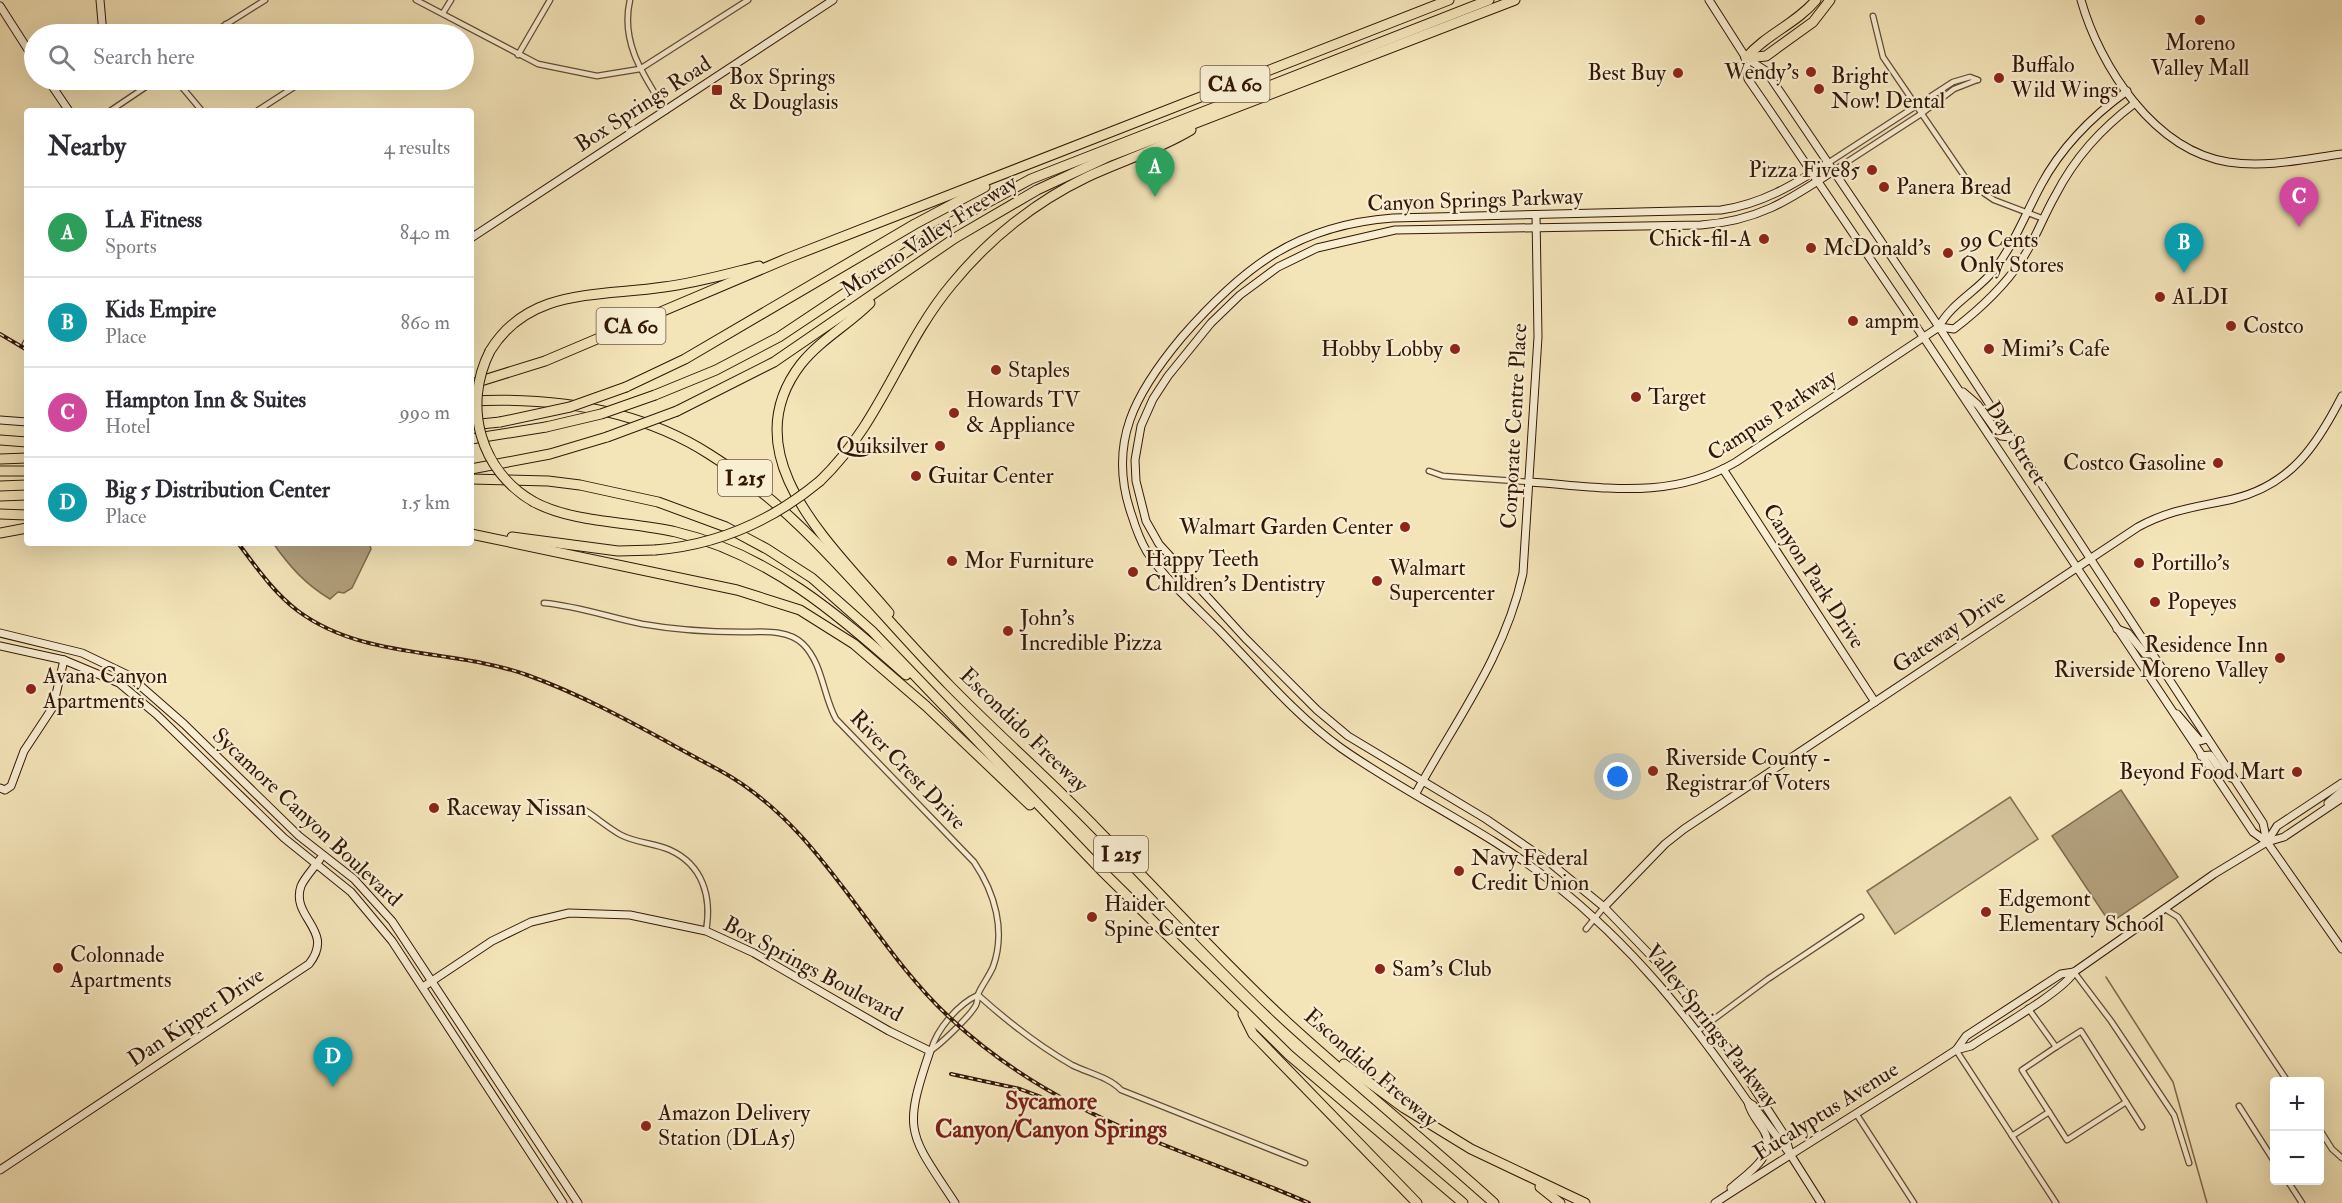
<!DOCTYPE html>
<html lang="en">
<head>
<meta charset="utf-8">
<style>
  :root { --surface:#fff; --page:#f2f2f3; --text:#2b2b33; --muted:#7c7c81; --line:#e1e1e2; --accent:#1a73e8 }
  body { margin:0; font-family:"IM FELL Double Pica",serif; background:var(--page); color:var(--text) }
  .controls { position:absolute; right:18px; bottom:18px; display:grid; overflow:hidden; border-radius:6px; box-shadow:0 6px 24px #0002 }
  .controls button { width:54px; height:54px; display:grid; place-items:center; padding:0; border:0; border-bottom:2px solid var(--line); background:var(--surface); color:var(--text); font:30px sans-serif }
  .you { position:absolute; left:1618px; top:777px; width:21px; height:21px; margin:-15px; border:4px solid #fff; border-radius:50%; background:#1a73e8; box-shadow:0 0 0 9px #1a73e833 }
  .badge { display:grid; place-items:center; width:39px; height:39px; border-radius:50%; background:var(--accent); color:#fff; font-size:20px; font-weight:700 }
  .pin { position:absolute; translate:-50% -50px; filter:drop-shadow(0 2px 3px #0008) }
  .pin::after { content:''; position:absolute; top:32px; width:21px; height:18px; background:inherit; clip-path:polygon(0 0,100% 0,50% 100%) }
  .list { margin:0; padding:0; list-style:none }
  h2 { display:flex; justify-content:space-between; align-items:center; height:78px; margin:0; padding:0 24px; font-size:26px }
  h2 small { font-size:20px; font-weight:400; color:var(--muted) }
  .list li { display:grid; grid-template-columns:39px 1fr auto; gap:18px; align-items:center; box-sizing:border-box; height:90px; padding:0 24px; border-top:2px solid var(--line) }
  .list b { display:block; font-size:22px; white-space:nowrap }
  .list p { margin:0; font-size:20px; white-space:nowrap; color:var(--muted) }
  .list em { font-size:20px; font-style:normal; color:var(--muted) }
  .icon { flex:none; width:33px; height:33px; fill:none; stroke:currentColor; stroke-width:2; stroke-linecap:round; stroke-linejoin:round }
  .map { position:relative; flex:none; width:2342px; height:1203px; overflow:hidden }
  .search { position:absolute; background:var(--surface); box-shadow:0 6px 24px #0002; left:24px; top:24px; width:450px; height:66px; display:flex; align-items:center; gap:15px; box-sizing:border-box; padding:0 21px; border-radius:33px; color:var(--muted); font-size:22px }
  .panel { position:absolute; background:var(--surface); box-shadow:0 6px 24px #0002; left:24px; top:108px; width:450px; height:438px; border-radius:6px }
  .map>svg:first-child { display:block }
  .green { fill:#d3c29b; stroke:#836c51; stroke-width:1.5 }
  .water { fill:#b29f7c; stroke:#7f684d; stroke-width:1.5 }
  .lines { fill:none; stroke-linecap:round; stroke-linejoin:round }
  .stream { stroke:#7f684d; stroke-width:1.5 }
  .street-casing { stroke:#634a34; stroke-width:7 }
  .secondary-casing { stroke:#331607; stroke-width:9 }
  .highway-casing { stroke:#331607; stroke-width:11 }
  .street { stroke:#f8eed2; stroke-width:4.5 }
  .secondary { stroke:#f8eed2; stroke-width:7 }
  .highway { stroke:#f4e5b9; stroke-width:9 }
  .rail-casing { stroke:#331607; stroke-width:4 }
  .rail { stroke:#f8eed2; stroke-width:1.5; stroke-dasharray:4.5; stroke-linecap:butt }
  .highway-bridge-casing { stroke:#331607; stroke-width:11; stroke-linecap:butt }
  .highway-bridge { stroke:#f4e5b9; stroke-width:9 }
  .poi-dot { fill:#8f2418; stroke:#f8eed2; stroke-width:2 }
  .labels { text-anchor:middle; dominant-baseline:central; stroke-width:4.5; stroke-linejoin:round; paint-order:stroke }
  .shield { fill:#f8eed2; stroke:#6e5744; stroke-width:1.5 }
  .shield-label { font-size:21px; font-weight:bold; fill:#331607 }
  .poi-label { font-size:22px; fill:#331607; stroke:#f8eed2; text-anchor:start }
  .street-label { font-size:22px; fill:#331607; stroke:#f8eed2 }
  .neighbourhood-label { font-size:24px; font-weight:bold; fill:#7a1f14; stroke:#f8eed2 }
</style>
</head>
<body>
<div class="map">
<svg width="2342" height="1203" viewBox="0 0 2342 1203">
  <rect width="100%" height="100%" fill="#f4e5b9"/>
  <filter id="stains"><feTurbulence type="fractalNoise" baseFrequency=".00333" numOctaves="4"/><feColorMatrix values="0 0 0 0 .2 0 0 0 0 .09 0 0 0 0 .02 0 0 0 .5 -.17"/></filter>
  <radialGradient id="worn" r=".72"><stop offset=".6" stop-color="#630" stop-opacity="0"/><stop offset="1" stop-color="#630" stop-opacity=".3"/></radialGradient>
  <polygon class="green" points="2010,797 2038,839 1895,934 1867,891"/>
  <g class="water">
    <path d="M273,543H369L371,549L352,588L344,593L338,592L330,599C305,584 290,567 273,543Z"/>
    <polygon points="2121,790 2178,877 2110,923 2052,836"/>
  </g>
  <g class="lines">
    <polyline class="stream" points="2106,977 2173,1082 2207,1203"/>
    <g class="street-casing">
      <g id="street">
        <polyline points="416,0 538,64 597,76 640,69 748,0"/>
        <path d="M630,0C620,43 644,76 666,111"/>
        <polyline points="443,13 451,0"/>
        <polyline points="1873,16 1883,57 1969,183 1994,200 2044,219"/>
        <polyline points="226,24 234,34"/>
        <polyline points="211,34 265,0"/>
        <polyline points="518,55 550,0"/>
        <polyline points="176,80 202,111"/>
        <polyline points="110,111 156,80"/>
        <polyline points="257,111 305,80"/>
        <polyline points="1828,163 1953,82 1970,77 1978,80"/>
        <polyline points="1833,171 1921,114 1954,89 1977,80"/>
        <polyline points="27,341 25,344 27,345"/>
        <polyline points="1429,471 1443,476 1530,482"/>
        <path d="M544,603C578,606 608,617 642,624C676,630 708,632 742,632C762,632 788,629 803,644C823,664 823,696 836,719L974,862C995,893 1006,931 993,967C989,976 983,984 979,992C977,996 978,1001 976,1005C971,1015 940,1045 930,1051"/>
        <path d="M583,809C596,817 608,828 621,835C636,843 655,843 670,850C703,865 712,897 706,931"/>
        <polyline points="2165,909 2178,917 2288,1082"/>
        <polyline points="1586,929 1604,907"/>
        <polyline points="2074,972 2111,1021 2174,1115 2189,1163"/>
        <path d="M978,995C1007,1021 1037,1045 1072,1065C1088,1073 1109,1077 1121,1090L1305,1163"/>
        <polyline points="1698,1031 1768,979 1861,917"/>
        <polyline points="2056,1047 2081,1031 2142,1127"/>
        <path d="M931,1050C937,1029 958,1004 978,995"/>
        <polyline points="1956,1050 2056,1203"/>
        <polyline points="2239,1106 2274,1161"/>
        <polyline points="2049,1112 2067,1140 2126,1102"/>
        <polyline points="1857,1115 1914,1203"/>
        <polyline points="2320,1130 2332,1149 2342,1158"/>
        <polyline points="2012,1136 2049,1112 2022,1070 2056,1047 2028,1008"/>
        <polyline points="2287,1180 2302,1203"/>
      </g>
    </g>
    <g class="secondary-casing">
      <g id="secondary">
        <polyline points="100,0 103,34"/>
        <polyline points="1709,0 1746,58 1766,71 1939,327 2263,823 2267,842"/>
        <path d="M2081,0C2100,67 2154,150 2228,162C2266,168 2305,159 2342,154"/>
        <polyline points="0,6 34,59"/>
        <polyline points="1746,58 1748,79 1770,111 1924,338 2253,832 2267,842 2342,949"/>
        <polyline points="48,80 69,111"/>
        <polyline points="471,238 833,0"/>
        <path d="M1939,327L1954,329C1980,309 2003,288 2021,261C2035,240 2043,217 2055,196C2075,157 2101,129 2135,103"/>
        <polyline points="1963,392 1978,405 1997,432 2001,436 2010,437"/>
        <polyline points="0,420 27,422"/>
        <polyline points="1723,469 1875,702"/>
        <path d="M1530,482C1603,487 1670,501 1736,462L1939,327C1950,304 1979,290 1995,269C2015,242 2026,213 2041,185C2062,146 2091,117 2127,91"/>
        <polyline points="2117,629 2128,633 2145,654 2151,654"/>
        <polyline points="0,633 82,653 128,675 184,724 299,836 354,879 392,921 578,1203"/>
        <polyline points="0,646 64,660 119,683 156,714 284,838 351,892 392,941 563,1203"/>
        <polyline points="2177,714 2200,741 2207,739"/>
        <polyline points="2201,756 2210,755 2221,771 2231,778"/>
        <polyline points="0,788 5,790 11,786 24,751 53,707 64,660"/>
        <path d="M1416,793C1456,720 1505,656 1523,573L1538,337L1536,215"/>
        <polyline points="2328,803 2342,791"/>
        <polyline points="2267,842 2277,826 2342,783"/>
        <path d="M1604,907L1665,844L1684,829L2138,527C2171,509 2197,507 2233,499C2291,485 2317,445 2342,396"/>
        <path d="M423,987L492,941L531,922L569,913L630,915L706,931L754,953L889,1031L930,1051C902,1133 909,1133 955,1203"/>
        <path d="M1956,1050L1971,1046C1993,1031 2064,991 2074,972"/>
        <path d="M1790,1153L1785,1136L1727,1047L1678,984L1604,907L1549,862L1486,819L1348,736L1317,710L1245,638L1159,544L1146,521L1136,481L1135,460L1141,426L1153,399L1168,376L1211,323L1240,295L1278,267L1317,248L1395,230L1701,225C1757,221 1788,201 1833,171"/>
        <path d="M0,1170L309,964C336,930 290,918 301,886C305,877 314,868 320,859"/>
        <path d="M1731,1188C1747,1174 1778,1155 1764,1131C1758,1121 1750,1113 1748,1102"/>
        <path d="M1715,1203C1795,1151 1876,1102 1956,1050L1966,1036L2061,974L2074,972L2214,874L2267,842L2284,837L2342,798"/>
        <path d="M1821,1203L1790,1154L1753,1105L1748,1102C1689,1017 1634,947 1552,882C1486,830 1409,796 1341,748C1295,715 1257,669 1218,629C1194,605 1166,580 1147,552C1140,540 1136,529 1132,516C1106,443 1136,392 1182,337C1243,267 1297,225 1393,218L1721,210C1762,204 1793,185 1828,163"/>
      </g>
    </g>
    <g class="highway-casing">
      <g id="highway">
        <polyline points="1746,58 1766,56 1813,22 1830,0"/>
        <path d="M1746,58C1766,34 1796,24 1816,0"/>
        <path d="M870,303C848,325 820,340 801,364C730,456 833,546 889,613"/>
        <path d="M490,351C529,287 599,297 664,287C696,283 727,274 759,266"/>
        <polyline points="471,384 545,361 788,258 1449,0"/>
        <polyline points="626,387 685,359 915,224 985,187"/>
        <polyline points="655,395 716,370 779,337 950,223 1031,179 1489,0"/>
        <path d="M471,401C554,397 638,409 709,454C804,513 872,607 950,686C998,735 1051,781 1099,831C1162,895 1221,961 1287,1022C1355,1084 1426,1142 1494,1203"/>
        <polyline points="677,411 774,362 955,238 1037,190 1110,156 1515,0"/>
        <polyline points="471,425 500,422"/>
        <polyline points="471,439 546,427"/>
        <polyline points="0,440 27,442"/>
        <polyline points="0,459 27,458"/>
        <polyline points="471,469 550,454 607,437"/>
        <polyline points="0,471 27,471"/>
        <polyline points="471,479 548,481 580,485 658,502 726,527 767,549 812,578 872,631 1100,869 1289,1055 1463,1203"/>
        <path d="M820,481C881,423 900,346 952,284C988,240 1035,202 1087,177C1121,161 1158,150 1191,130"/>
        <polyline points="0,486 27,485"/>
        <polyline points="0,496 27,495"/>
        <path d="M534,502C576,524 630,521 676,532C768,554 838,614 906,675"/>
        <polyline points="0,514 27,515"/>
        <polyline points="0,533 27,528"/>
        <polyline points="471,534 737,590 800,610 854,644 926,706 1030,805"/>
        <polyline points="512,537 618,551 655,550"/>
        <polyline points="1243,1014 1253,1034 1417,1203"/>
        <polyline points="1344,1064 1404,1108 1471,1149 1585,1203"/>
        <polyline points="1540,1187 1560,1203"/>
      </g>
    </g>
    <use href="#street" class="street"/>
    <use href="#secondary" class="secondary"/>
    <use href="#highway" class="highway"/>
    <g class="rail-casing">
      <g id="rail">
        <polyline points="0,334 27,350"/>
        <path d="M238,543C256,567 274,593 298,611C364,660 452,648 527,675C594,699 657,737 719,770C821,825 867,940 948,1016C1056,1118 1178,1146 1309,1203"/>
        <polyline points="951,1074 1020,1089 1044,1098"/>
      </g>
    </g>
    <use href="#rail" class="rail"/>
    <g class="highway-bridge-casing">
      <g id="highway-bridge">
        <path d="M490,351C462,406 480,471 534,502"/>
        <polyline points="500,422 570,407 626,387"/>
        <polyline points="546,427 601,414 655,395"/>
        <polyline points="607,437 677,411"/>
        <path d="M655,550C718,545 772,521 820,481"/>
      </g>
    </g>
    <use href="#highway-bridge" class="highway-bridge"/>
  </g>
  <g class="poi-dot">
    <circle cx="2200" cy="20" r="6"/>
    <circle cx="1811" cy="72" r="6"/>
    <circle cx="1678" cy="73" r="6"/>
    <circle cx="1999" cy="78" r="6"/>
    <circle cx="1819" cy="89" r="6"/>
    <rect x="711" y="84" width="12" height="12" rx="3"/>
    <circle cx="1872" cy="170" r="6"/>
    <circle cx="1884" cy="187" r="6"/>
    <circle cx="1764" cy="239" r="6"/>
    <circle cx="1811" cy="248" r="6"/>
    <circle cx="1948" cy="253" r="6"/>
    <circle cx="2160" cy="297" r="6"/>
    <circle cx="1853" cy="321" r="6"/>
    <circle cx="2231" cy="326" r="6"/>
    <circle cx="1455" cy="349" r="6"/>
    <circle cx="1989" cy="349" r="6"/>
    <circle cx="996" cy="370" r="6"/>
    <circle cx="1636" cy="397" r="6"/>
    <circle cx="954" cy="413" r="6"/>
    <circle cx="940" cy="446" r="6"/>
    <circle cx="2218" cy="463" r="6"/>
    <circle cx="916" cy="476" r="6"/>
    <circle cx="1405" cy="527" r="6"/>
    <circle cx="952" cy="561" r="6"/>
    <circle cx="2139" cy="563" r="6"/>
    <circle cx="1133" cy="572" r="6"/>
    <circle cx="1377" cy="581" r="6"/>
    <circle cx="2155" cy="602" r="6"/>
    <circle cx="1008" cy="631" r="6"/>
    <circle cx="2280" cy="658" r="6"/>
    <circle cx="31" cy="689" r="6"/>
    <circle cx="1653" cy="771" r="6"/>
    <circle cx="2297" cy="772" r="6"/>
    <circle cx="434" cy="808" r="6"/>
    <circle cx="1459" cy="871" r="6"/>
    <circle cx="1986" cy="912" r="6"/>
    <circle cx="1092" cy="917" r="6"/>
    <circle cx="58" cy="968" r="6"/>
    <circle cx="1380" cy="969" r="6"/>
    <circle cx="646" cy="1126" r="6"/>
  </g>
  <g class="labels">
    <g class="shield">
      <rect x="1200.5" y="66" width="69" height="36" rx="4.5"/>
      <rect x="596.5" y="308" width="69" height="36" rx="4.5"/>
      <rect x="718" y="460" width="54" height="36" rx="4.5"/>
      <rect x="1094" y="836" width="54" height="36" rx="4.5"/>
    </g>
    <g class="shield-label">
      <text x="1235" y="84">CA 60</text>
      <text x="631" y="326">CA 60</text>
      <text x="745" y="478">I 215</text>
      <text x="1121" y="854">I 215</text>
    </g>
    <g class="poi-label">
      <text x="2200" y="43" text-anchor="middle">Moreno<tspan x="2200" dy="25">Valley Mall</tspan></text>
      <text x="2011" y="65">Buffalo<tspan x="2011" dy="25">Wild Wings</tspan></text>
      <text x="1799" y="72" text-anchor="end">Wendy's</text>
      <text x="1666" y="73" text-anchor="end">Best Buy</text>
      <text x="1831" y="76">Bright<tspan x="1831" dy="25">Now! Dental</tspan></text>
      <text x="729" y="77">Box Springs<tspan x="729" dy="25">&amp; Douglasis</tspan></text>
      <text x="1860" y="170" text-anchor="end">Pizza Five85</text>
      <text x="1896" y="187">Panera Bread</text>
      <text x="1752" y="239" text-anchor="end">Chick-fil-A</text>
      <text x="1960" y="240">99 Cents<tspan x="1960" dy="25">Only Stores</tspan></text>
      <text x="1823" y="248">McDonald's</text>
      <text x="2172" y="297">ALDI</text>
      <text x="1865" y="321">ampm</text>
      <text x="2243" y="326">Costco</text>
      <text x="1443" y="349" text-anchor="end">Hobby Lobby</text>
      <text x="2001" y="349">Mimi's Cafe</text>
      <text x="1008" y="370">Staples</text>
      <text x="1648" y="397">Target</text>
      <text x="966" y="400">Howards TV<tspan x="966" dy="25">&amp; Appliance</tspan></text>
      <text x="928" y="446" text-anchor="end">Quiksilver</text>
      <text x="2206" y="463" text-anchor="end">Costco Gasoline</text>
      <text x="928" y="476">Guitar Center</text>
      <text x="1393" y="527" text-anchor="end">Walmart Garden Center</text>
      <text x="1145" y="559">Happy Teeth<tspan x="1145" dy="25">Children's Dentistry</tspan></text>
      <text x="964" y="561">Mor Furniture</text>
      <text x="2151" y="563">Portillo's</text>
      <text x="1389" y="568">Walmart<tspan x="1389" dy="25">Supercenter</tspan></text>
      <text x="2167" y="602">Popeyes</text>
      <text x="1020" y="618">John's<tspan x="1020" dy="25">Incredible Pizza</tspan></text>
      <text x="2268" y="645" text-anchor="end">Residence Inn<tspan x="2268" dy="25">Riverside Moreno Valley</tspan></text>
      <text x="43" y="676">Avana Canyon<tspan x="43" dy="25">Apartments</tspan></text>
      <text x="1665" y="758">Riverside County -<tspan x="1665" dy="25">Registrar of Voters</tspan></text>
      <text x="2285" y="772" text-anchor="end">Beyond Food Mart</text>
      <text x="446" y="808">Raceway Nissan</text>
      <text x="1471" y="858">Navy Federal<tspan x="1471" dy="25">Credit Union</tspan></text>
      <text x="1998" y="899">Edgemont<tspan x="1998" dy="25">Elementary School</tspan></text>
      <text x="1104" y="904">Haider<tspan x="1104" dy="25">Spine Center</tspan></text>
      <text x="70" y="955">Colonnade<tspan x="70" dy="25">Apartments</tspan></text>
      <text x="1392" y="969">Sam's Club</text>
      <text x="658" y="1113">Amazon Delivery<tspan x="658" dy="25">Station (DLA5)</tspan></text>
    </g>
    <g class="street-label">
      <text transform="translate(643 104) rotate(-33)">Box Springs Road</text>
      <text transform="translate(1475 200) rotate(-2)">Canyon Springs Parkway</text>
      <text transform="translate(929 236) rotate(-33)">Moreno Valley Freeway</text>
      <text transform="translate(1772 415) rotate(-33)">Campus Parkway</text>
      <text transform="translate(1514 426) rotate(-87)">Corporate Centre Place</text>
      <text transform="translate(2016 443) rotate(57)">Day Street</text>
      <text transform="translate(1814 576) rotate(57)">Canyon Park Drive</text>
      <text transform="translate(1949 631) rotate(-34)">Gateway Drive</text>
      <text transform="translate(1024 730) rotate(44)">Escondido Freeway</text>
      <text transform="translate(908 770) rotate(46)">River Crest Drive</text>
      <text transform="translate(307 817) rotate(43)">Sycamore Canyon Boulevard</text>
      <text transform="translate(813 969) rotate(28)">Box Springs Boulevard</text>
      <text transform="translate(196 1017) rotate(-34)">Dan Kipper Drive</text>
      <text transform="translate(1712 1026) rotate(52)">Valley Springs Parkway</text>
      <text transform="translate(1371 1068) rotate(41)">Escondido Freeway</text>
      <text transform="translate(1826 1111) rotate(-32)">Eucalyptus Avenue</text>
    </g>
    <g class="neighbourhood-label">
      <text x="1051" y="1101">Sycamore<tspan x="1051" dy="28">Canyon/Canyon Springs</tspan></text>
    </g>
  </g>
  <rect width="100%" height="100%" filter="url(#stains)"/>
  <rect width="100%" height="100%" fill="url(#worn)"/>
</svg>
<div class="controls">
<button>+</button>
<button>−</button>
</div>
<div class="you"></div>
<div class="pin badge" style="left:1155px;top:197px;background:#2e9e5b">A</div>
<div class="pin badge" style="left:2184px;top:273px;background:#0f9aa8">B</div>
<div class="pin badge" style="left:2299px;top:227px;background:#d1479c">C</div>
<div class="pin badge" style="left:333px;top:1087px;background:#0f9aa8">D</div>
<div class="search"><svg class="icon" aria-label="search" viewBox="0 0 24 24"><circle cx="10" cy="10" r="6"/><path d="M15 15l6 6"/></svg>Search here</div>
<section class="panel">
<h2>Nearby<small>4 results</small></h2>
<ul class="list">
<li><span class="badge" style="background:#2e9e5b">A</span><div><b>LA Fitness</b><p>Sports</p></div><em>840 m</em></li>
<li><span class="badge" style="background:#0f9aa8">B</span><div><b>Kids Empire</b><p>Place</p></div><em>860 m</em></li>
<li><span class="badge" style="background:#d1479c">C</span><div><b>Hampton Inn &amp; Suites</b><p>Hotel</p></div><em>990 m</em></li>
<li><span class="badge" style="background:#0f9aa8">D</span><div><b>Big 5 Distribution Center</b><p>Place</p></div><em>1.5 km</em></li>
</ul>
</section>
</div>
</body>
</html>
